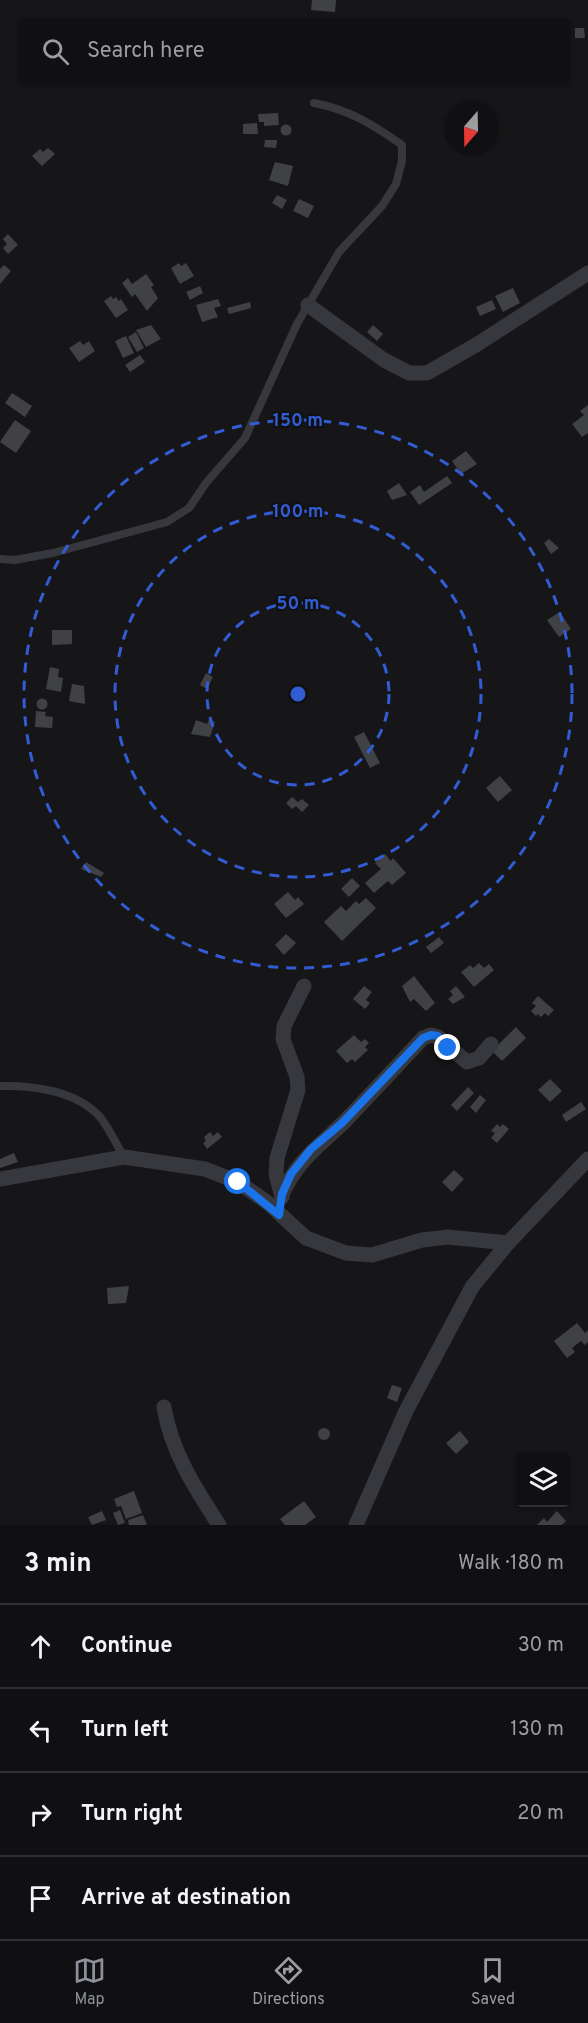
<!DOCTYPE html>
<html lang="en">
<head>
<meta charset="utf-8">
<style>
  :root { --surface:#101012; --page:#19191b; --text:#f1f3f6; --muted:#9c9d9f; --line:#303032; --accent:#8c9099 }
  body { margin:0; font-family:Overpass,sans-serif; background:var(--page); color:var(--text) }
  .controls { position:absolute; right:18px; bottom:18px; display:grid; overflow:hidden; border-radius:6px; box-shadow:0 2px 4px #0004 }
  .controls button { width:54px; height:54px; display:grid; place-items:center; padding:0; border:0; border-bottom:2px solid var(--line); background:var(--surface); color:var(--text); font:30px sans-serif }
  .compass { position:absolute; left:444px; top:102px; width:54px; height:54px; border-radius:50%; background:var(--surface); box-shadow:0 2px 4px #0004; rotate:200deg }
  .stop { position:absolute; width:18px; height:18px; margin:-14px; border:4px solid #1a73e8; border-radius:50%; background:#fff }
  .stop.end { background:#1a73e8; border-color:#fff; box-shadow:0 2px 6px #0008 }
  .list { margin:0; padding:0; list-style:none }
  h2 { display:flex; justify-content:space-between; align-items:center; height:78px; margin:0; padding:0 24px; font-size:26px }
  h2 small { font-size:20px; font-weight:400; color:var(--muted) }
  .list li { display:grid; grid-template-columns:39px 1fr auto; gap:18px; align-items:center; box-sizing:border-box; height:84px; padding:0 24px; border-top:2px solid var(--line) }
  .list b { display:block; font-size:22px; white-space:nowrap }
  .list em { font-size:20px; font-style:normal; color:var(--muted) }
  .icon { flex:none; width:33px; height:33px; fill:none; stroke:currentColor; stroke-width:2; stroke-linecap:round; stroke-linejoin:round }
  .map { position:relative; flex:none; width:588px; height:1525px; overflow:hidden }
  .search { position:absolute; background:var(--surface); box-shadow:0 2px 4px #0004; left:18px; right:18px; top:18px; height:66px; display:flex; align-items:center; gap:15px; box-sizing:border-box; padding:0 21px; border-radius:6px; color:var(--muted); font-size:22px }
  .sheet { height:414px; background:var(--surface) }
  nav { display:flex; justify-content:space-around; align-items:center; box-sizing:border-box; height:84px; border-top:2px solid var(--line); background:var(--surface); font-size:16px; color:var(--muted) }
  nav a { display:grid; justify-items:center; gap:3px }
  nav .on { color:var(--accent) }
  .map>svg:first-child { display:block }
  .building { fill:#404145 }
  .lines { fill:none; stroke-linecap:round; stroke-linejoin:round }
  .lane { stroke:#37383d; stroke-width:8 }
  .street { stroke:#37383d; stroke-width:15 }
  .route { stroke:#1a73e8; stroke-width:8 }
  .ring { fill:none; stroke:#325cd3; stroke-width:3; stroke-dasharray:10 8 }
  .centre { fill:#325cd3; stroke:#111113; stroke-width:3 }
  .ring-label { font-size:18px; text-anchor:middle; font-weight:bold; fill:#325cd3; stroke:#111113; stroke-width:4.5; stroke-linejoin:round; paint-order:stroke }
</style>
</head>
<body>
<div class="map">
<svg width="588" height="1525" viewBox="0 0 588 1525">
  <rect width="100%" height="100%" fill="#161618"/>
  <g class="building">
    <polygon points="312,0 336,0 335,12 311,10"/>
    <polygon points="575,28 584,28 585,38 575,38"/>
    <polygon points="278,113 279,125 264,126 264,122 259,122 258,114"/>
    <polygon points="257,123 258,134 243,134 243,124"/>
    <circle cx="286" cy="130" r="5.5"/>
    <polygon points="265,140 277,140 276,148 264,147"/>
    <polygon points="48,148 55,154 42,166 32,156 40,149 43,152"/>
    <polygon points="275,162 293,166 288,186 269,180"/>
    <polygon points="277,195 287,200 282,209 272,203"/>
    <polygon points="299,199 314,206 308,218 293,211"/>
    <polygon points="8,234 18,245 8,254 3,248 7,244 3,239"/>
    <polygon points="179,263 181,266 186,263 194,276 180,284 171,268"/>
    <polygon points="4,265 11,271 0,284 0,269"/>
    <polygon points="146,274 154,285 151,287 158,298 147,311 135,294 132,297 122,283 128,278 132,284"/>
    <polygon points="200,286 203,293 190,300 186,292"/>
    <polygon points="513,288 520,303 503,312 495,296"/>
    <polygon points="111,296 113,299 116,297 119,301 121,299 128,310 116,318 104,301"/>
    <polygon points="218,299 221,306 214,308 218,317 202,322 196,305"/>
    <polygon points="492,300 496,309 480,316 476,307"/>
    <polygon points="250,302 251,308 229,314 227,308"/>
    <polygon points="151,325 161,339 146,347 136,330"/>
    <polygon points="373,325 383,334 377,341 367,332"/>
    <polygon points="136,332 144,348 137,352 128,337"/>
    <polygon points="126,336 134,353 123,358 115,341"/>
    <polygon points="80,341 83,345 89,341 95,351 79,362 69,348"/>
    <polygon points="140,355 145,362 130,372 125,365"/>
    <polygon points="12,393 32,406 25,417 5,403"/>
    <polygon points="588,405 588,433 582,437 572,424 584,415 580,411"/>
    <polygon points="15,420 31,431 16,453 0,442"/>
    <polygon points="466,451 477,464 461,474 452,461"/>
    <polygon points="447,476 452,483 419,505 410,492 420,485 424,492"/>
    <polygon points="399,483 407,495 392,500 387,491"/>
    <polygon points="549,539 559,548 551,554 544,543"/>
    <polygon points="560,612 571,629 559,637 547,620"/>
    <polygon points="52,630 72,630 72,644 52,645"/>
    <polygon points="50,667 59,669 58,677 63,678 61,692 46,689"/>
    <polygon points="206,673 213,677 207,689 200,685"/>
    <polygon points="72,684 84,686 85,704 69,701"/>
    <circle cx="42" cy="704" r="5.5"/>
    <polygon points="36,711 46,712 45,716 53,717 52,728 35,727"/>
    <polygon points="196,720 207,724 209,720 215,722 210,737 191,734"/>
    <polygon points="364,732 380,763 370,768 354,737"/>
    <polygon points="500,776 512,790 498,802 486,788"/>
    <polygon points="292,797 298,802 302,799 309,805 302,812 296,806 292,809 286,803"/>
    <polygon points="385,854 391,861 393,858 406,873 392,885 388,881 374,893 365,883 381,869 375,863"/>
    <polygon points="86,862 104,873 101,877 81,869"/>
    <polygon points="352,878 360,886 349,897 341,889"/>
    <polygon points="288,892 295,900 298,897 304,904 286,918 274,904"/>
    <polygon points="366,898 376,908 342,941 324,922 341,906 346,911 356,901 359,904"/>
    <polygon points="286,934 296,943 284,955 275,945"/>
    <polygon points="439,937 444,943 431,953 426,947"/>
    <polygon points="479,963 484,968 489,964 494,970 474,987 461,972 470,965 473,968"/>
    <polygon points="414,976 435,1003 426,1011 414,999 410,1002 402,986"/>
    <polygon points="364,986 372,992 366,1000 370,1003 365,1009 353,999"/>
    <polygon points="456,986 465,997 453,1004 448,999 453,995 450,991"/>
    <polygon points="538,996 554,1010 548,1016 545,1013 541,1017 538,1014 536,1016 531,1011 536,1006 532,1003"/>
    <polygon points="516,1027 526,1038 502,1061 492,1051"/>
    <polygon points="354,1035 361,1042 365,1039 369,1043 365,1047 368,1050 355,1062 352,1059 347,1063 336,1051"/>
    <polygon points="550,1079 562,1091 550,1102 538,1090"/>
    <polygon points="468,1087 474,1093 457,1111 451,1105"/>
    <polygon points="480,1095 486,1100 476,1113 470,1107"/>
    <polygon points="581,1102 586,1109 566,1122 562,1115"/>
    <polygon points="497,1124 500,1127 503,1124 509,1129 497,1143 491,1138 495,1133 491,1131"/>
    <polygon points="210,1132 213,1136 218,1132 222,1137 207,1149 203,1143 206,1141 204,1137"/>
    <polygon points="14,1153 18,1162 0,1168 0,1159"/>
    <polygon points="454,1170 464,1179 452,1192 442,1182"/>
    <polygon points="129,1286 126,1303 108,1304 107,1288"/>
    <polygon points="577,1323 585,1333 588,1330 588,1342 585,1345 581,1341 572,1348 575,1352 567,1358 554,1341"/>
    <polygon points="392,1385 402,1388 397,1402 387,1398"/>
    <circle cx="324" cy="1434" r="6"/>
    <polygon points="460,1431 469,1442 456,1454 446,1443"/>
    <polygon points="134,1491 142,1513 126,1519 121,1506 117,1507 114,1499"/>
    <polygon points="304,1501 316,1517 305,1525 285,1525 280,1519"/>
    <polygon points="120,1510 125,1523 118,1525 113,1513"/>
    <polygon points="102,1511 106,1520 92,1525 88,1517"/>
    <polygon points="557,1511 566,1521 562,1525 537,1525 544,1518 547,1522"/>
    <polygon points="143,1515 147,1525 129,1525 128,1520"/>
  </g>
  <g class="lines">
    <g class="lane">
      <path d="M0,559L15,560L53,553L167,522L189,508L206,483L245,438L297,324L339,252L382,206L396,184L402,161V145C372,124 350,110 314,103"/>
      <path d="M0,1086C33,1085 77,1091 100,1117C109,1128 116,1144 124,1157"/>
    </g>
    <g class="street">
      <polyline points="308,305 384,360 409,373 427,373 476,345 588,273"/>
      <polyline points="0,1179 124,1157 205,1169 238,1182 268,1203 306,1238 346,1253 372,1255 422,1240 448,1237 508,1243"/>
      <path d="M282,1194C298,1160 318,1147 344,1122C371,1094 397,1066 423,1038L431,1035L438,1037L467,1062L479,1058L491,1044"/>
      <polyline points="282,1197 276,1174 277,1158 298,1090 297,1077 283,1039 284,1026 304,986"/>
      <path d="M164,1407C171,1451 195,1488 219,1525"/>
      <polyline points="356,1525 406,1411 472,1287 508,1243 588,1159"/>
    </g>
  </g>
  <g class="lines">
    <polyline class="route" points="238,1182 279,1215 282,1194 291,1174 311,1149 342,1123 423,1038 431,1035 438,1036 448,1048"/>
  </g>
  <g class="ring">
    <circle cx="298" cy="694" r="91"/>
    <circle cx="298" cy="694" r="183"/>
    <circle cx="298" cy="694" r="274"/>
  </g>
  <circle cx="298" cy="694" r="9" class="centre"/>
  <g class="ring-label">
    <text x="298" y="426">150 m</text>
    <text x="298" y="517">100 m</text>
    <text x="298" y="609">50 m</text>
  </g>
</svg>
<div class="controls">
<button><svg class="icon" aria-label="layers" viewBox="0 0 24 24"><path d="M12 4l9 5-9 5-9-5zM3 14l9 5 9-5"/></svg></button>
</div>
<svg class="compass" viewBox="-18 -18 36 36"><path d="M0-13l5 13h-10z" fill="#e53935"/><path d="M0 13l5-13h-10z" fill="#9c9d9f"/></svg>
<div class="stop" style="left:238px;top:1182px"></div>
<div class="stop end" style="left:448px;top:1048px"></div>
<div class="search"><svg class="icon" aria-label="search" viewBox="0 0 24 24"><circle cx="10" cy="10" r="6"/><path d="M15 15l6 6"/></svg>Search here</div>
</div>
<section class="sheet">
<h2>3 min<small>Walk · 180 m</small></h2>
<ul class="list">
<li><svg class="icon" aria-label="ahead" viewBox="0 0 24 24"><path d="M12 20V5M6 11l6-6 6 6"/></svg><div><b>Continue</b></div><em>30 m</em></li>
<li><svg class="icon" aria-label="left" viewBox="0 0 24 24"><path d="M17 20v-9H6M10 6l-5 5 5 5"/></svg><div><b>Turn left</b></div><em>130 m</em></li>
<li><svg class="icon" aria-label="right" viewBox="0 0 24 24"><path d="M7 20v-9h11M14 6l5 5-5 5"/></svg><div><b>Turn right</b></div><em>20 m</em></li>
<li><svg class="icon" aria-label="arrive" viewBox="0 0 24 24"><path d="M6 21V4h12l-3 4 3 4H6"/></svg><div><b>Arrive at destination</b></div></li>
</ul>
</section>
<nav>
<a class="on"><svg class="icon" aria-label="map" viewBox="0 0 24 24"><path d="M3 6l6-2 6 2 6-2v14l-6 2-6-2-6 2zM9 4v14M15 6v14"/></svg>Map</a>
<a><svg class="icon" aria-label="directions" viewBox="0 0 24 24"><path d="M12 3l9 9-9 9-9-9zM9 14v-3h6M13 9l2 2-2 2"/></svg>Directions</a>
<a><svg class="icon" aria-label="saved" viewBox="0 0 24 24"><path d="M7 4h10v16l-5-4-5 4z"/></svg>Saved</a>
</nav>
</body>
</html>
